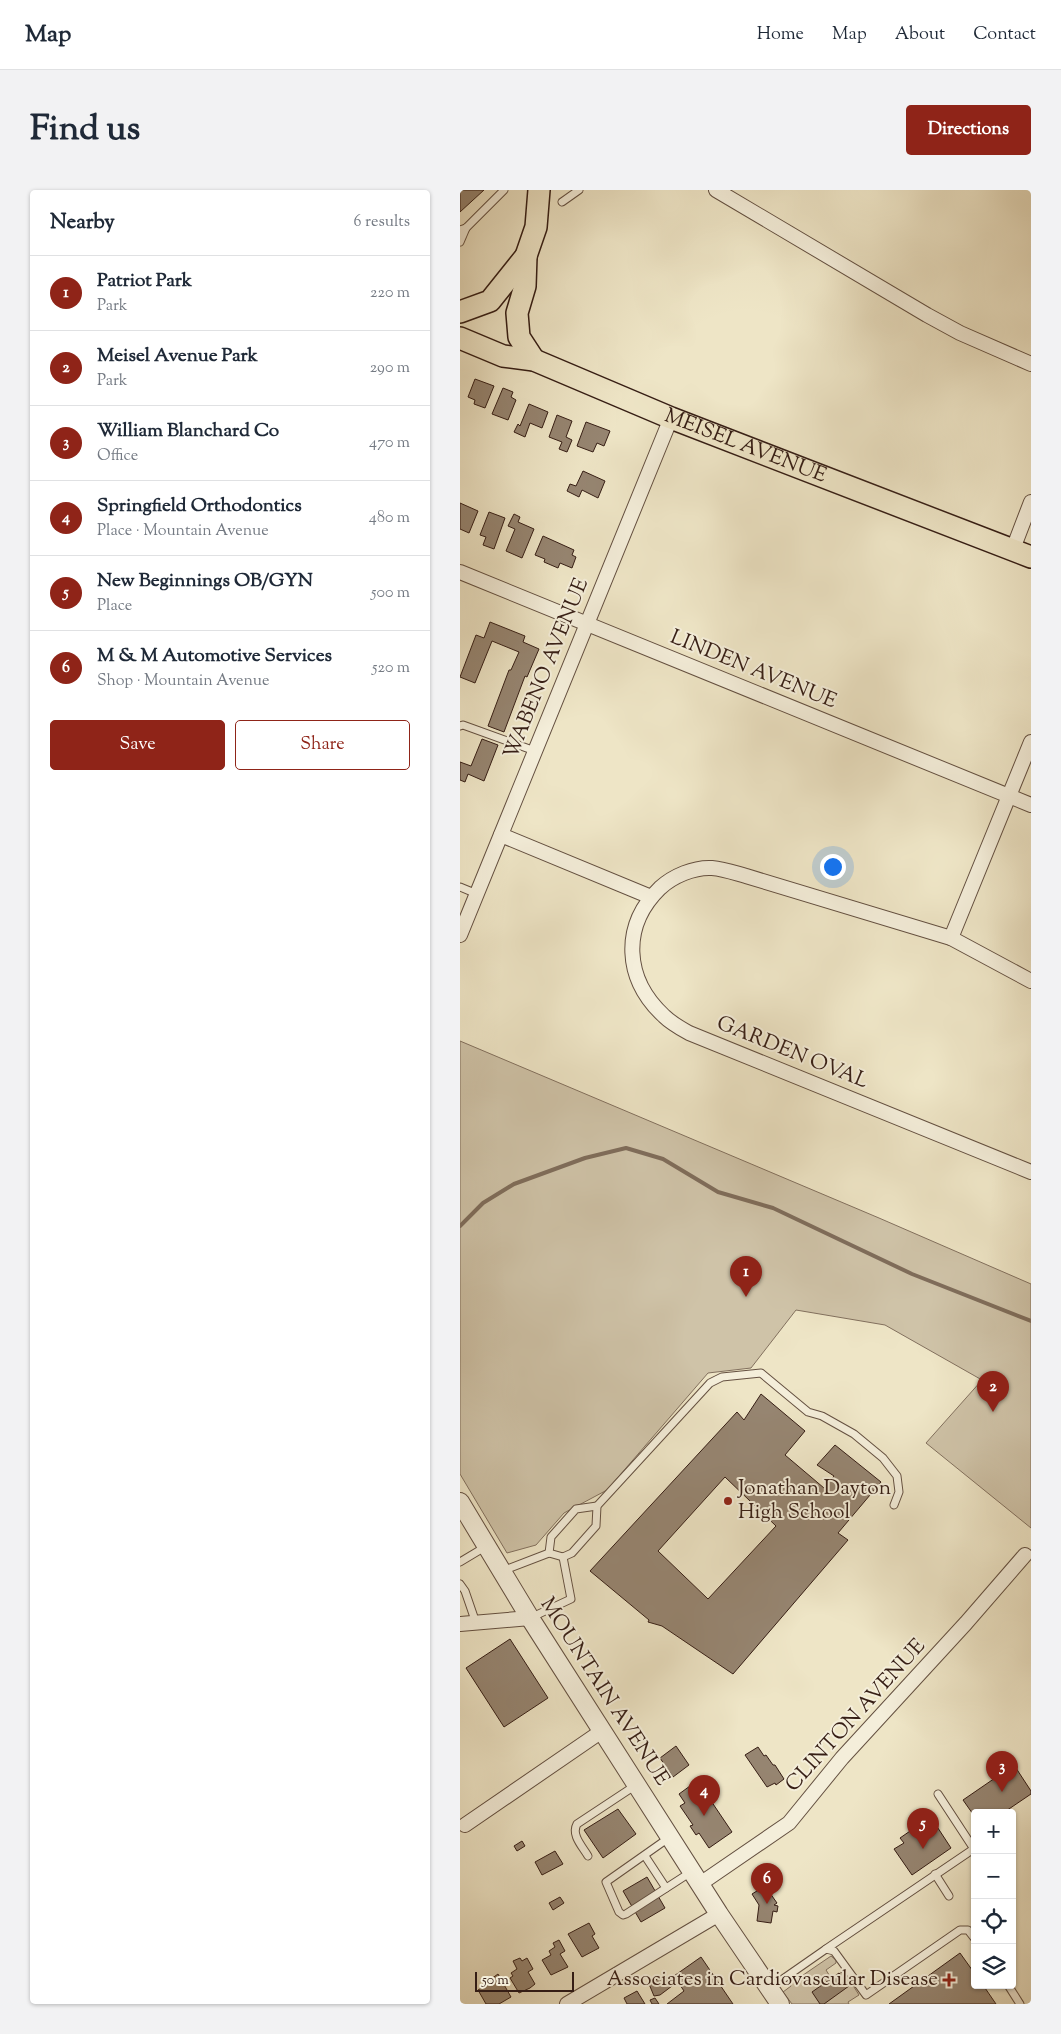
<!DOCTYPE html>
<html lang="en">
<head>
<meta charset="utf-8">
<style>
  :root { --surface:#fff; --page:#f2f2f3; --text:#1f2937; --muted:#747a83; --line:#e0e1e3; --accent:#8f2418 }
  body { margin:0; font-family:"Sorts Mill Goudy",serif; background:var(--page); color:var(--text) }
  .controls { position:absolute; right:15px; bottom:15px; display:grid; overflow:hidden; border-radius:5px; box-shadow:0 1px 4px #0004 }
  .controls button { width:45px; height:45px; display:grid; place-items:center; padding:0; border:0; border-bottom:1px solid var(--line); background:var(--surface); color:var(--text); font:25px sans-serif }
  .scale { position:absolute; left:15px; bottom:12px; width:99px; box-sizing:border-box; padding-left:5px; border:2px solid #361e15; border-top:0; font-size:14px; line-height:18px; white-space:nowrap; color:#361e15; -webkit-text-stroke:4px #f4eeda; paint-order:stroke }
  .you { position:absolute; left:372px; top:676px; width:18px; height:18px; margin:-12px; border:4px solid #fff; border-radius:50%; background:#1a73e8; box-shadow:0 0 0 8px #1a73e833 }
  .badge { display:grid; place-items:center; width:32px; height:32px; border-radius:50%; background:var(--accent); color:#fff; font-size:16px; font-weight:700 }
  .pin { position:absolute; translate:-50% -41px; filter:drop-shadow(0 1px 2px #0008) }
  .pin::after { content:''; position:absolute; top:26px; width:18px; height:15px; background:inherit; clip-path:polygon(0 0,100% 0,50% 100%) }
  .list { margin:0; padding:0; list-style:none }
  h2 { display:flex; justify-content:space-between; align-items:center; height:65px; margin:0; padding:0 20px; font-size:21px }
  h2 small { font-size:16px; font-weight:400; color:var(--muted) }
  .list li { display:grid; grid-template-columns:32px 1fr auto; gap:15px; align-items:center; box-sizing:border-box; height:75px; padding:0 20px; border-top:1px solid var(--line) }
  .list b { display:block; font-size:19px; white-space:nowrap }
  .list p { margin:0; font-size:16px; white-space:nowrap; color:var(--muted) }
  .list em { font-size:16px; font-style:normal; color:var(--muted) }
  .actions { display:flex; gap:10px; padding:15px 20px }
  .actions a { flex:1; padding:11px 0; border:1px solid var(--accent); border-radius:5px; text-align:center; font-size:18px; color:var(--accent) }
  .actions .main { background:var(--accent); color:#fff }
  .icon { flex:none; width:28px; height:28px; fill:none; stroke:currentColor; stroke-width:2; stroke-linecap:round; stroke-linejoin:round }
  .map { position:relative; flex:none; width:571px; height:1814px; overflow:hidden; border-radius:5px }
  header { display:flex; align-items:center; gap:30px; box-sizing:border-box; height:70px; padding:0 25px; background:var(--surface); border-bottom:1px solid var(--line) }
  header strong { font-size:24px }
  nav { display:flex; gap:28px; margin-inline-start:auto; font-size:18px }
  .intro { display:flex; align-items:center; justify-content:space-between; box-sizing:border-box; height:120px; padding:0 30px }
  h1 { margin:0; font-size:35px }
  .button { padding:12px 22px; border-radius:5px; background:var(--accent); color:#fff; font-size:18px; font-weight:700 }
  main { display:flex; gap:30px; padding:0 30px }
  aside { flex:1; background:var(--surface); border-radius:5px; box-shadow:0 1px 4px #0004 }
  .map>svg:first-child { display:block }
  .green { fill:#cfc3a8; stroke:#82705e }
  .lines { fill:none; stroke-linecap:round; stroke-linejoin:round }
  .stream { stroke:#7f6d5b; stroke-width:4 }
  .building { fill:#968571; stroke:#361e15; fill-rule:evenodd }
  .service-casing { stroke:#645041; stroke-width:9 }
  .minor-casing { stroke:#645041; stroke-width:16 }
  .tertiary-casing { stroke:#645041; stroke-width:20 }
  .primary-casing { stroke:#361e15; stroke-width:24 }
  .service { stroke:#f4eeda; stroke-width:7 }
  .minor { stroke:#f4eeda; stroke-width:14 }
  .tertiary { stroke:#f4eeda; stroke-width:18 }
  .primary { stroke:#eee5c6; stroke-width:21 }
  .poi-dot { fill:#8f2418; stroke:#f4eeda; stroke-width:2 }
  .labels { text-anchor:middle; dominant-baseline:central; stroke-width:4; stroke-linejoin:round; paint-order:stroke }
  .street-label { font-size:21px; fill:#361e15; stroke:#f4eeda }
  .poi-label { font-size:21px; fill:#361e15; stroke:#f4eeda; text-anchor:start }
</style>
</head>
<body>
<header>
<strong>Map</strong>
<nav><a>Home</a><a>Map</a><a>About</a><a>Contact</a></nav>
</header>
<div class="intro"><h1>Find us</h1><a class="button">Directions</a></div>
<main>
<aside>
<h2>Nearby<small>6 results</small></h2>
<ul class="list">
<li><span class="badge">1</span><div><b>Patriot Park</b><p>Park</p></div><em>220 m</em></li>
<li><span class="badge">2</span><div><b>Meisel Avenue Park</b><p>Park</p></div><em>290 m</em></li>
<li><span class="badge">3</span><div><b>William Blanchard Co</b><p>Office</p></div><em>470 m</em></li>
<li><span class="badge">4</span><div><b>Springfield Orthodontics</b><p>Place · Mountain Avenue</p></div><em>480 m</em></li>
<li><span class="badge">5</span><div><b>New Beginnings OB/GYN</b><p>Place</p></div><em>500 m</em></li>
<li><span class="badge">6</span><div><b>M &amp; M Automotive Services</b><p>Shop · Mountain Avenue</p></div><em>520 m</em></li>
</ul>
<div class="actions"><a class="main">Save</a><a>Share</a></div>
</aside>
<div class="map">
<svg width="571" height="1814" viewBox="0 0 571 1814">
  <rect width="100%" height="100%" fill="#eee5c6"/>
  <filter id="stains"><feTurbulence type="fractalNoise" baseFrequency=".004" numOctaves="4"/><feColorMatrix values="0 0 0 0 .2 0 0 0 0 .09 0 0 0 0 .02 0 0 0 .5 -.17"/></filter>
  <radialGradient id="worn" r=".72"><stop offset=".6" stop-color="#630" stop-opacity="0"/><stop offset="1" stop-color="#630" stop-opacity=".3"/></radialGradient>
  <g class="green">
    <polygon points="0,851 419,1028 571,1094 571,1338 466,1253 522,1190 425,1135 336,1120 291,1178 248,1183 147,1300 104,1323 76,1355 47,1363 0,1284"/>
    <polygon points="371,1766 376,1770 376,1773 366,1780 371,1788 384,1781 399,1805 388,1812 389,1814 332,1814 323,1802 331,1796 330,1794"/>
  </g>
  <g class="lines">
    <polyline class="stream" points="0,1036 23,1013 54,994 125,968 166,958 203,969 258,1002 313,1018 452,1084 571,1131"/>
  </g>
  <g class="building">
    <polygon points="0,0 24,0 0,22"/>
    <polygon points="15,189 34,196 25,218 14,214 15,210 8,207"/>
    <polygon points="43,198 53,202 51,207 56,210 48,230 32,224"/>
    <polygon points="69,214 88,222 82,238 70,233 65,247 54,242 58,234 60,236"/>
    <polygon points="97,225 112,231 106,247 112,250 107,262 99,259 102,252 89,247"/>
    <polygon points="126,232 150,241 144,256 137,253 133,262 117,256"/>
    <polygon points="123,281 145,291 138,308 122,300 119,307 107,301 110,294 116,296"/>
    <polygon points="0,313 18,321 9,343 0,339"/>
    <polygon points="29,322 45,328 34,359 23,355 26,347 20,345"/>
    <polygon points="54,324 60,327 58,332 74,339 62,368 46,361 55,339 48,336"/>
    <polygon points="83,346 114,360 112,365 116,367 112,378 100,373 98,378 84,372 85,369 75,365"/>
    <polygon points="30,432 65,446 63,452 79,459 67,487 65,486 44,542 28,536 49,480 51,480 59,462 32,451 15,493 0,487 16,445 24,448"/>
    <polygon points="22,549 38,555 24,591 8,584 5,592 0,590 0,572 11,576"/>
    <path d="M301,1204L345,1241L325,1265L364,1298L374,1286L357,1275L375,1255L421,1292L378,1343L388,1350L273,1484L202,1436L188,1432L189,1430L130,1381L277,1222L284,1230ZM265,1287L316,1336L248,1409L198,1361Z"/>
    <polygon points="50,1449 88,1508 44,1537 6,1478"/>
    <polygon points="216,1556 229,1575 213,1587 200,1568"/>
    <polygon points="298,1557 304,1566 306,1565 313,1575 315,1575 324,1589 316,1595 315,1593 307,1597 285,1565"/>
    <polygon points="554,1575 571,1601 571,1604 543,1623 515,1623 515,1627 503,1610"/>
    <polygon points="230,1596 238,1607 245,1602 272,1642 249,1658 239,1643 236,1645 230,1636 233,1635 220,1616 225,1613 219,1604"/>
    <polygon points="158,1619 176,1644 143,1668 124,1640"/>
    <polygon points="474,1632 491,1658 452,1685 434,1659 444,1653 440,1648 453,1639 457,1644"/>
    <polygon points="62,1651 65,1656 57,1661 54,1656"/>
    <polygon points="95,1661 103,1674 82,1685 75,1672"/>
    <polygon points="187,1687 205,1718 181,1732 163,1701"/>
    <polygon points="305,1696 317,1713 314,1715 318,1716 317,1722 313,1721 311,1733 297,1731 299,1715 292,1704"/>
    <polygon points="100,1707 104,1713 93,1720 89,1713"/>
    <polygon points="129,1733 135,1744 132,1746 139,1758 122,1767 108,1744"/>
    <polygon points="99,1750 105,1761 100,1764 108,1777 91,1785 82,1770 91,1765 89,1761 95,1757 93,1753"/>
    <polygon points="500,1763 515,1784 515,1795 523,1795 536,1814 429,1814"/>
    <polygon points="241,1767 273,1814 207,1814 224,1801 214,1786"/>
    <polygon points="60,1768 62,1771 67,1768 73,1779 68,1782 75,1794 70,1798 59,1803 50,1788 53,1786 51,1783 57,1779 53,1771"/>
    <polygon points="379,1783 389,1796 364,1814 360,1814 352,1802"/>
    <polygon points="38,1784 51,1807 39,1814 26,1814 18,1800 32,1792 31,1789"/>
    <polygon points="204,1785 212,1796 200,1805 194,1806 189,1794"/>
    <polygon points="177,1801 185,1814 167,1814 164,1808"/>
    <polygon points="195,1808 199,1814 192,1814 190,1810"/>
  </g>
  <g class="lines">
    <g class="service-casing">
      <g id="service">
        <polyline points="102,12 119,0"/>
        <polyline points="0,40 6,38 44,0"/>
        <polyline points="0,52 6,38"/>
        <polyline points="0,536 3,535 75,561"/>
        <polyline points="0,697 17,704"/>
        <polyline points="89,1363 91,1347 116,1319 137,1316"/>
        <polyline points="0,1372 25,1357"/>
        <polyline points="42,1381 89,1363 103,1367 112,1363 136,1336 137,1316 250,1193 262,1187 301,1183 348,1222 362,1226 394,1244 423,1268 437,1286 439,1302 434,1315"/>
        <polyline points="0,1394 5,1401 16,1433"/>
        <polyline points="70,1428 111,1409 103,1367"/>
        <polyline points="478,1604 514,1659"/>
        <polyline points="210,1647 146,1692 159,1722 163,1725 166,1724 231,1682"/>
        <path d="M128,1666C122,1656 111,1645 117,1634L176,1595"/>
        <polyline points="185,1666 206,1698"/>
        <polyline points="475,1684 489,1706"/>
        <polyline points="366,1759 515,1658"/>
        <polyline points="548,1795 560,1814"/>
        <polyline points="310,1798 366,1759 374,1761 406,1805 500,1740 508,1740 515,1749"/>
      </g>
    </g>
    <g class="minor-casing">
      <g id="minor">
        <polyline points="256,0 467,125 500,143 571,174"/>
        <polyline points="553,359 571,312"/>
        <polyline points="0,382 571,615"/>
        <polyline points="41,645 191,707"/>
        <polyline points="0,745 211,228"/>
        <polyline points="491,748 571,552"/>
        <path d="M571,791L491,748L286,686C275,683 264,679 252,678C234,677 213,686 200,698C161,736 164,789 204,826C211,833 220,838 229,843L571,982"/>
        <polyline points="0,1434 70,1428"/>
        <polyline points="5,1635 142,1541"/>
        <polyline points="240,1694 329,1633 382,1568 506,1433 565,1365"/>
        <polyline points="107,1814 259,1724"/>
      </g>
    </g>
    <g class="tertiary-casing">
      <polyline id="tertiary" points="0,1312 70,1428 259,1724 320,1814"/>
    </g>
    <g class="primary-casing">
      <g id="primary">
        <polyline points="66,66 65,96 57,123 59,147 74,170"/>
        <polyline points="0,122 30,111 66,66 76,37 79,0"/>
        <path id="s1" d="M0,148L43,166L74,170L211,228L571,367"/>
      </g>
    </g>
    <use href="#service" class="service"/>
    <use href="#minor" class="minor"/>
    <use href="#tertiary" class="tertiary"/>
    <use href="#primary" class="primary"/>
  </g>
  <g class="poi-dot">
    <circle cx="268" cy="1311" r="5"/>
    <path d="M486.5 1782.5h5v5h5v5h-5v5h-5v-5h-5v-5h5z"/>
  </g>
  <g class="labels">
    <g class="street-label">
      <text stroke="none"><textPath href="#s1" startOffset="306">MEISEL AVENUE</textPath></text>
      <text transform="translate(87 479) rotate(-68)">WABENO AVENUE</text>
      <text transform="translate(293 480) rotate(22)">LINDEN AVENUE</text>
      <text transform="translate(332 863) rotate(22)">GARDEN OVAL</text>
      <text transform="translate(144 1502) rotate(57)">MOUNTAIN AVENUE</text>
      <text transform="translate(396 1526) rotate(-48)">CLINTON AVENUE</text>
    </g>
    <g class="poi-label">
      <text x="278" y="1299">Jonathan Dayton<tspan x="278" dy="24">High School</tspan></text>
      <text x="478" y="1790" text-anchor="end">Associates in Cardiovascular Disease</text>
    </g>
  </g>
  <rect width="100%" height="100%" filter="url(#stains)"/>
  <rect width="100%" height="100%" fill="url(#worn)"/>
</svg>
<div class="controls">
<button>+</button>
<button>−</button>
<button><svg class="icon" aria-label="locate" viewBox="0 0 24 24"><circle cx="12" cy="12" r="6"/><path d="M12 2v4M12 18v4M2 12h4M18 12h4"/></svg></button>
<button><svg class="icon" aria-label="layers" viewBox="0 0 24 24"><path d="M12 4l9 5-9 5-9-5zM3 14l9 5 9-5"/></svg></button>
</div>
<div class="scale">50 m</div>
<div class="you"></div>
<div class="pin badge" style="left:286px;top:1107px">1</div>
<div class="pin badge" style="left:533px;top:1222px">2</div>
<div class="pin badge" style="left:542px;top:1602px">3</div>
<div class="pin badge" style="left:244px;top:1626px">4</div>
<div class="pin badge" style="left:463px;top:1659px">5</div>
<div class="pin badge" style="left:307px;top:1714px">6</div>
</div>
</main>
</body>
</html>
